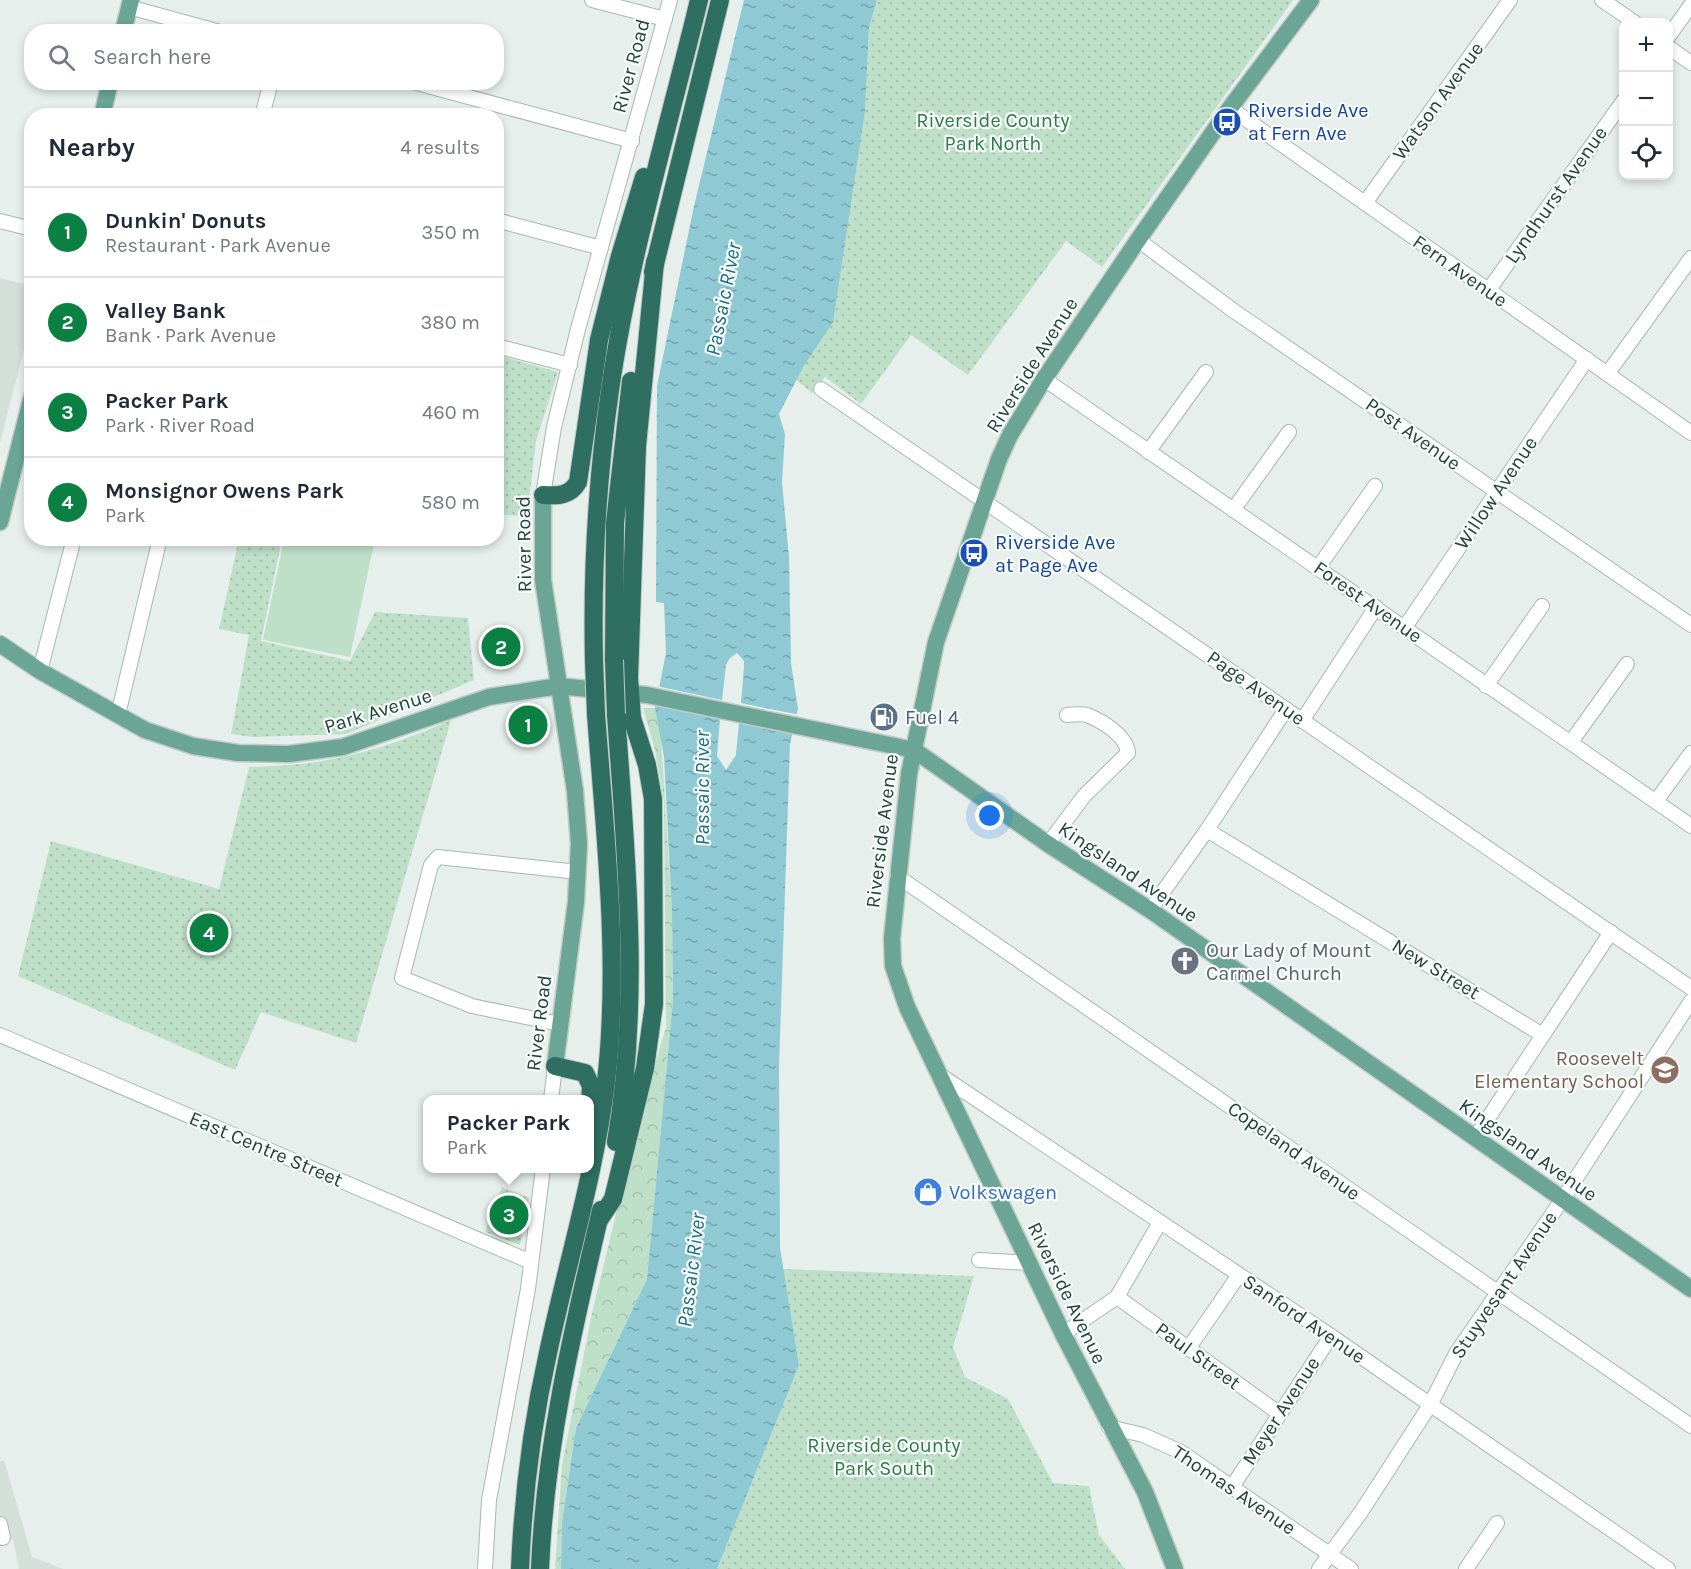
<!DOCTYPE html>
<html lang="en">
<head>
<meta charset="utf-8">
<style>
  :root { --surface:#fff; --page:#f2f2f3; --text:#1f2937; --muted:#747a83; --line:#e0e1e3; --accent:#0b8043 }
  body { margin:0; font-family:Karla,sans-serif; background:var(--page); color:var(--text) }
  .controls { position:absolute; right:18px; top:18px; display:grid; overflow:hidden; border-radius:12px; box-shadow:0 3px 9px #0003 }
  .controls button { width:54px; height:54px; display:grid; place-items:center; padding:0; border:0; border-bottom:2px solid var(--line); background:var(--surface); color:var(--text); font:30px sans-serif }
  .you { position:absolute; left:990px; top:816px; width:21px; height:21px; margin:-15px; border:4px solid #fff; border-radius:50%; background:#1a73e8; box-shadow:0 0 0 9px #1a73e833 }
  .badge { display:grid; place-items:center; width:39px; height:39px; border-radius:50%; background:var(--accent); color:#fff; font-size:20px; font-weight:700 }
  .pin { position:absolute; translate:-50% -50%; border:3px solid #fff; box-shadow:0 2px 6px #0006 }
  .popup { position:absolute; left:423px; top:1095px; width:171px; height:78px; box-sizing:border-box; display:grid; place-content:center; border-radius:12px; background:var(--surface); filter:drop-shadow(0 2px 4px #0005); font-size:20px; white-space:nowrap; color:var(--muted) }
  .popup b { font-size:22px; color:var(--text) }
  .popup::after { content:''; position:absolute; left:50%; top:100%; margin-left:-12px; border:12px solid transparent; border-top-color:var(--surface) }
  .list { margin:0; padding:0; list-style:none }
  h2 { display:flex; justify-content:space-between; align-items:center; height:78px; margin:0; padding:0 24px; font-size:26px }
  h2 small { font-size:20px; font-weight:400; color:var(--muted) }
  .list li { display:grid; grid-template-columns:39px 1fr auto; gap:18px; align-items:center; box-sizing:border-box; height:90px; padding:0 24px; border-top:2px solid var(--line) }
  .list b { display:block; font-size:22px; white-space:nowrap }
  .list p { margin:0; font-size:20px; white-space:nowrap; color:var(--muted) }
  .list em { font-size:20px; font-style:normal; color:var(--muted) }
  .icon { flex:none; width:33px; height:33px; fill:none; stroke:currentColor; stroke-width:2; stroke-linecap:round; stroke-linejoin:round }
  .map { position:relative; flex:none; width:1691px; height:1569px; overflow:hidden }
  .search { position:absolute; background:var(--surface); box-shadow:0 3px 9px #0003; left:24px; top:24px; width:480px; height:66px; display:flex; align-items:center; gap:15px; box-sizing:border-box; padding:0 21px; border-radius:24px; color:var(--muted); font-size:22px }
  .panel { position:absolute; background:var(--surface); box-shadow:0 3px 9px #0003; left:24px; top:108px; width:480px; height:438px; border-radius:24px }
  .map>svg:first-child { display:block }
  .built { fill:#d4dfda }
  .grass { fill:#bfe0c8 }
  .forest { fill:url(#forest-crowns) }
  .park { fill:url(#park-dots) }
  .water { fill:url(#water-ripples) }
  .pier { fill:#e6efeb }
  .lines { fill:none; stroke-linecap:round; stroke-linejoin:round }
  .minor-casing { stroke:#a8b8b2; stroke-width:16 }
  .major-casing { stroke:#c2cac8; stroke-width:19 }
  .highway-casing { stroke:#c2cac8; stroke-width:20 }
  .minor { stroke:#fff; stroke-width:14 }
  .major { stroke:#6aa596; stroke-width:16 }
  .highway { stroke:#2f6f62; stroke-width:18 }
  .highway-bridge-casing { stroke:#c2cac8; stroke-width:20; stroke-linecap:butt }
  .highway-bridge { stroke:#2f6f62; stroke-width:18 }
  .labels { text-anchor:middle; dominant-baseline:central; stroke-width:4.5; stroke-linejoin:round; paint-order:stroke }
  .street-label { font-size:20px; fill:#24423a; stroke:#f7fbf9 }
  .transit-label { font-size:20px; fill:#164399; stroke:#f7fbf9; text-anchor:start }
  .park-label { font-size:20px; fill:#2d7a4b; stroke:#f7fbf9 }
  .service-label { font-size:20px; fill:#4e5e75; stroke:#f7fbf9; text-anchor:start }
  .worship-label { font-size:20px; fill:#5b616d; stroke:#f7fbf9; text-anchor:start }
  .education-label { font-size:20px; fill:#785e54; stroke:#f7fbf9; text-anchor:end }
  .shop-label { font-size:20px; fill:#366cbe; stroke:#f7fbf9; text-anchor:start }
  .water-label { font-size:21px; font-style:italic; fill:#1c6f80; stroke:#f7fbf9 }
</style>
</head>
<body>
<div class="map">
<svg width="1691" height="1569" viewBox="0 0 1691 1569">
  <defs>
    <pattern id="forest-crowns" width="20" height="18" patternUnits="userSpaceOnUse" patternTransform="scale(1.5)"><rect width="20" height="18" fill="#bfe0c8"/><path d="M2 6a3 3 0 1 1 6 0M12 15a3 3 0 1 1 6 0" fill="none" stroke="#a4c1ad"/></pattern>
    <pattern id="park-dots" width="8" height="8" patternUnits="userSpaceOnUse" patternTransform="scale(1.5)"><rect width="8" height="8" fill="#bfe0c8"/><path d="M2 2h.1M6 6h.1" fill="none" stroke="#a4c1ad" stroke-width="1.8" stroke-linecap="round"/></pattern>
    <pattern id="water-ripples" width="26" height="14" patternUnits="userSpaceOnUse" patternTransform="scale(1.5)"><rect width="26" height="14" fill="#8ec9d4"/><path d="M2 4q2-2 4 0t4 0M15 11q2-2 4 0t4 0" fill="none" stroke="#74a5ad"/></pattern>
  </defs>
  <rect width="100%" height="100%" fill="#e6efeb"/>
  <g class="built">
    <polygon points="0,278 31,286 32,318 0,443"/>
    <polygon points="4,1460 32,1557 63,1569 19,1569 13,1539 0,1534 0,1461"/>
  </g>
  <polygon class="grass" points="284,539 375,539 350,657 263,640"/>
  <polygon class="forest" points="643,708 655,708 660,722 672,912 673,999 647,1279 576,1428 562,1522 561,1569 555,1569 562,1465 592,1313 638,1123 666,1027 664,801 655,750"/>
  <g class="park">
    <polygon points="877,0 1293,0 1102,267 1066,241 968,375 911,335 861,404 825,377 812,393 796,380 803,367 865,111 869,28"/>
    <polygon points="497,355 558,372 536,441 527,517 497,514"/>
    <polygon points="239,539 282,539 261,641 350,661 375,612 468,618 474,680 346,734 253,737 231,734 249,635 219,629"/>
    <path d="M451,720L356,1043L261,1012L235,1070L18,976L51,841L219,889L249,767C326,766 381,751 451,720Z"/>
    <polygon points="502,1187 529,1198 520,1245 485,1232"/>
    <polygon points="783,1269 974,1276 953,1347 965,1377 1008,1399 1053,1483 1089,1486 1099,1535 1125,1569 717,1569 799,1365"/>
  </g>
  <polygon class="water" points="744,0 877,0 869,28 865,111 833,322 803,367 779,414 785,434 782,482 789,557 791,663 798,709 790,744 779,1066 780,1248 799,1365 717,1569 561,1569 562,1522 576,1428 647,1279 673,999 672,912 664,757 655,708 666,653 664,603 656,602 657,386 694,206"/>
  <polygon class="pier" points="737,653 744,661 744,667 741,703 800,715 795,734 739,723 736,755 726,770 717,756 720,719 653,705 656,686 722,700 726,665 729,659"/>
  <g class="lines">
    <g class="minor-casing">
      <g id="minor">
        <polyline points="592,0 665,19"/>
        <polyline points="1602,0 1634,22"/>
        <polyline points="129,7 220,32"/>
        <polyline points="1668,37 1691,5"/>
        <polyline points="1668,47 1691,63"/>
        <polyline points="413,82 632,141"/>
        <polyline points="1230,108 1691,433"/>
        <polyline points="262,116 271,82"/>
        <polyline points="1365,203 1510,0"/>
        <polyline points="496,220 601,248"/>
        <polyline points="0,221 32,229"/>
        <polyline points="1138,240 1234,311 1691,625"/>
        <polyline points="1488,291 1624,100"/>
        <polyline points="496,346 570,365"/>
        <polyline points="1608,373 1691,258"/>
        <polyline points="1044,379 1691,826"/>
        <polyline points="821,389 1691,988"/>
        <polyline points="1148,452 1206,372"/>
        <polyline points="543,495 554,427 578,329 670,0"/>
        <polyline points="1233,510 1289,432"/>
        <polyline points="1318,568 1375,486"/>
        <polyline points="1405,627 1587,359"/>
        <polyline points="40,671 74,538"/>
        <polyline points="1486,686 1542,606"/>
        <polyline points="118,715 160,538"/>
        <polyline points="1302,721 1376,607"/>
        <polyline points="1571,742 1627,664"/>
        <polyline points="1656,801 1691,753"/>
        <polyline points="1207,830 1541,1034"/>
        <path d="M1048,844L1084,796L1128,753C1127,736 1102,721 1087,715C1081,713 1073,715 1067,715"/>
        <polyline points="897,876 1691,1426"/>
        <polyline points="1150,910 1207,830 1286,709"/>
        <polyline points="560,1024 472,1006 402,978 431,865 438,857 578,872"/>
        <polyline points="0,1035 531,1262"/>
        <polyline points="937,1073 1331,1336 1668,1569"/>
        <polyline points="551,1100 555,1066"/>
        <polyline points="1475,1138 1611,932"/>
        <polyline points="979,1260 1028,1263"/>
        <polyline points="1117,1297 1280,1414"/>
        <polyline points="1063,1334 1117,1297 1160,1222"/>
        <polyline points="1188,1349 1239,1275"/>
        <polyline points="1109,1427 1143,1435 1181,1452 1351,1569"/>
        <polyline points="1232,1487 1331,1336"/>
        <polyline points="0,1524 3,1538"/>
        <polyline points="485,1569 489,1500 528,1289 543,1168"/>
        <polyline points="1319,1569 1361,1512 1430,1405 1457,1352 1562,1200 1691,1001"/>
        <polyline points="1466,1569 1497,1523"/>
      </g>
    </g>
    <g class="major-casing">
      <g id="major">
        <polyline points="123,32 131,0"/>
        <polyline points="102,116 110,82"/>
        <polyline points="543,495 543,580 575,791 579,844 576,902 555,1066"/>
        <polyline points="0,522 32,396"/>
        <polyline points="0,644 40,671 145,730 193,746 238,753 289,754 343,747 489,697 559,686 647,695 914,750 1048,844 1150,910 1691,1289"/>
        <polyline points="1175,1569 1145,1492 1063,1334 907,1007 893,966 892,938 909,774 936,642 999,459 1010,435 1044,379 1138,240 1230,108 1311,0"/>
      </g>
    </g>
    <g class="highway-casing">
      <g id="highway">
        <polyline points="653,272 720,0"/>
        <path d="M543,495C558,496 570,496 578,482L599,340L620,256L644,177"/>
        <polyline points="614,660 615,523 631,381"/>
        <path d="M594,661C592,570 597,480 610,390C629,258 668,129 699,0"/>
        <polyline points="555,1066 585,1073 591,1086 590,1105"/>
        <path d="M616,1142C641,1000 626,857 616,714"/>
        <polyline points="599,1220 613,1199 645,1068 654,1004 653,799 647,765 632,718 629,678 637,446 655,262"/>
        <path d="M520,1569C523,1496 532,1424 548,1353C567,1263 595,1174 606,1082C620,960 605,836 596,714"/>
        <path d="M540,1569C545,1446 573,1329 601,1210"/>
      </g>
    </g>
    <use href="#minor" class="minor"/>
    <use href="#major" class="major"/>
    <use href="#highway" class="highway"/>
    <g class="highway-bridge-casing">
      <g id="highway-bridge">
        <polyline points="614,660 616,714"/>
        <polyline points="594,661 596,714"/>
      </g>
    </g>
    <use href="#highway-bridge" class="highway-bridge"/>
  </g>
  <defs>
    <g id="bus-disc" transform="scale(1.5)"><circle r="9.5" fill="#1a4fb4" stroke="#f7fbf9"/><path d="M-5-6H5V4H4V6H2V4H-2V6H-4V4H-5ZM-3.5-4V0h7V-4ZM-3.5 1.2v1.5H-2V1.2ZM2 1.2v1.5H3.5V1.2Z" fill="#fff"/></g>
    <g id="fuel-disc" transform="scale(1.5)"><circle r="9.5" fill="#5c6f8a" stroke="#f7fbf9"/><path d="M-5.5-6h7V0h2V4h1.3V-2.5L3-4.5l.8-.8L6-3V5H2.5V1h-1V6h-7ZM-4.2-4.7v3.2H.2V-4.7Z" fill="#fff"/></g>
    <g id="church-disc" transform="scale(1.5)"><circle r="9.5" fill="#6b7280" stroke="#f7fbf9"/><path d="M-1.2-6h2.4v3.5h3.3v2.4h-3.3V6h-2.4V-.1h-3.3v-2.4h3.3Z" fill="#fff"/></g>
    <g id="school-disc" transform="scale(1.5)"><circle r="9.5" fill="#8d6e63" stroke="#f7fbf9"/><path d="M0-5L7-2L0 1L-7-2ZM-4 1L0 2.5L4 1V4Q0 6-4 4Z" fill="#fff"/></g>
    <g id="shop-disc" transform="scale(1.5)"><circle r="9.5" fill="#3f7fe0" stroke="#f7fbf9"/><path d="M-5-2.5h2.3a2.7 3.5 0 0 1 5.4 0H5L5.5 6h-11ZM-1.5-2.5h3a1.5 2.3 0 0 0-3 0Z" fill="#fff"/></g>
  </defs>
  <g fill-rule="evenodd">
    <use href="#bus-disc" x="1227" y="122"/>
    <use href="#bus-disc" x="974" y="553"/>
    <use href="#fuel-disc" x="884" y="717"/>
    <use href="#church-disc" x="1185" y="961"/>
    <use href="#school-disc" x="1665" y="1070"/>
    <use href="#shop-disc" x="928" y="1192"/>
  </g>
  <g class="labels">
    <g class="street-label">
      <text transform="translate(631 66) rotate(-75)">River Road</text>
      <text transform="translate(1438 101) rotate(-54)">Watson Avenue</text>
      <text transform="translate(1556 195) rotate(-55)">Lyndhurst Avenue</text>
      <text transform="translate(1460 271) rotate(35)">Fern Avenue</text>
      <text transform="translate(1032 365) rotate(-58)">Riverside Avenue</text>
      <text transform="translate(1413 434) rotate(35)">Post Avenue</text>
      <text transform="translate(1496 493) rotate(-56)">Willow Avenue</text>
      <text transform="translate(524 544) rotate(-91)">River Road</text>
      <text transform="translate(1368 602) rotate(35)">Forest Avenue</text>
      <text transform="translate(1256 688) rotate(35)">Page Avenue</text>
      <text transform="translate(378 711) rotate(-17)">Park Avenue</text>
      <text transform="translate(882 831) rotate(-83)">Riverside Avenue</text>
      <text transform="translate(1128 872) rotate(34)">Kingsland Avenue</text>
      <text transform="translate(1436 969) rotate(31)">New Street</text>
      <text transform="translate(539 1023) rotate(-83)">River Road</text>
      <text transform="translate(266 1149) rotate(23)">East Centre Street</text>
      <text transform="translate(1528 1150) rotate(35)">Kingsland Avenue</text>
      <text transform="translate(1294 1151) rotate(35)">Copeland Avenue</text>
      <text transform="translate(1504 1285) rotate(-56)">Stuyvesant Avenue</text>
      <text transform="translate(1067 1293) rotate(64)">Riverside Avenue</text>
      <text transform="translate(1304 1319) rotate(34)">Sanford Avenue</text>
      <text transform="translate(1198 1356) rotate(36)">Paul Street</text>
      <text transform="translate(1281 1411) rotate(-57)">Meyer Avenue</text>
      <text transform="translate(1234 1490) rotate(34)">Thomas Avenue</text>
    </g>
    <g class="transit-label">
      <text x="1248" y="110">Riverside Ave<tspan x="1248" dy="23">at Fern Ave</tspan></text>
      <text x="995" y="542">Riverside Ave<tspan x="995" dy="23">at Page Ave</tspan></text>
    </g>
    <g class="park-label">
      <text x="993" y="120">Riverside County<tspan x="993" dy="23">Park North</tspan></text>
      <text x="884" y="1445">Riverside County<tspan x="884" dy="23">Park South</tspan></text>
    </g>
    <g class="service-label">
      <text x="905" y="717">Fuel 4</text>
    </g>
    <g class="worship-label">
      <text x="1206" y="950">Our Lady of Mount<tspan x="1206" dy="23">Carmel Church</tspan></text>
    </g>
    <g class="education-label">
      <text x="1644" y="1058">Roosevelt<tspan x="1644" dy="23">Elementary School</tspan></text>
    </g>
    <g class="shop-label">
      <text x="949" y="1192">Volkswagen</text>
    </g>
    <g class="water-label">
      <text transform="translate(723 299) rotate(-79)">Passaic River</text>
      <text transform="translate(702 788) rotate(-90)">Passaic River</text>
      <text transform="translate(691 1270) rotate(-83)">Passaic River</text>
    </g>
  </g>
</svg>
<div class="controls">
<button>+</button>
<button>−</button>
<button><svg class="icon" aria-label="locate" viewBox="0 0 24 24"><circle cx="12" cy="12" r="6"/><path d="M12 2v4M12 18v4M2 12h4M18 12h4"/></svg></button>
</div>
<div class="you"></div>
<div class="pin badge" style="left:528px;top:725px">1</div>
<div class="pin badge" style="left:501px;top:647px">2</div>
<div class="pin badge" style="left:509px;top:1215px">3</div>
<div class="popup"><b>Packer Park</b>Park</div>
<div class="pin badge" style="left:209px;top:933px">4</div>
<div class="search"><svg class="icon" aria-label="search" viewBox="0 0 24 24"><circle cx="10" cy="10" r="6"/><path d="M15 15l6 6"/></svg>Search here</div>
<section class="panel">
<h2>Nearby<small>4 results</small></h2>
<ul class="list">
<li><span class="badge">1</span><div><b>Dunkin' Donuts</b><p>Restaurant · Park Avenue</p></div><em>350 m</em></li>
<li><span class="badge">2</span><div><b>Valley Bank</b><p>Bank · Park Avenue</p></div><em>380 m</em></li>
<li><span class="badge">3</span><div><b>Packer Park</b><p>Park · River Road</p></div><em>460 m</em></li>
<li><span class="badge">4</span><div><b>Monsignor Owens Park</b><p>Park</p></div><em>580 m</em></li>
</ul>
</section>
</div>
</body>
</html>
